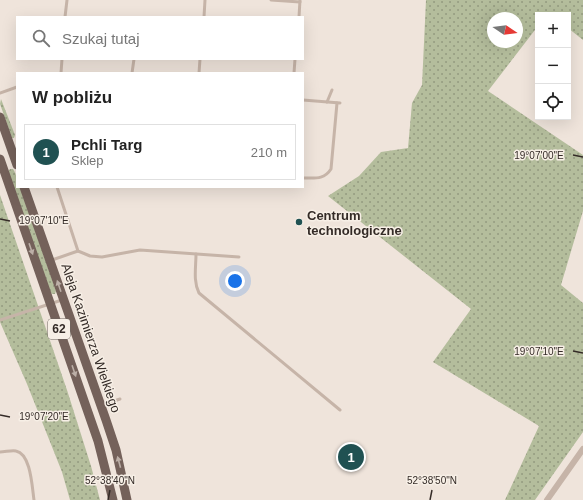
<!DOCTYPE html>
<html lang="pl">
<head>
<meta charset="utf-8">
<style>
  :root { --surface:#fff; --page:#f2f2f2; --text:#222; --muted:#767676; --line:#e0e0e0; --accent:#205152 }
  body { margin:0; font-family:Helvetica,sans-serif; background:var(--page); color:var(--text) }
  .controls { position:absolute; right:12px; top:12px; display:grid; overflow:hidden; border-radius:0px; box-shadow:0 4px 16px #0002 }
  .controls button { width:36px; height:36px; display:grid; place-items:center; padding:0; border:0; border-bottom:1px solid var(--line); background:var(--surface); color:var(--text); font:20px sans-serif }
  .compass { position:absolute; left:487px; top:12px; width:36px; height:36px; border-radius:50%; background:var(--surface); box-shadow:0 4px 16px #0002; rotate:103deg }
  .you { position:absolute; left:235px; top:281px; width:14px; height:14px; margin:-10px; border:3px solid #fff; border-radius:50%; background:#1a73e8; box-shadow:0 0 0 6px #1a73e833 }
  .badge { display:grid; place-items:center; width:26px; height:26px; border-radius:50%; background:var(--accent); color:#fff; font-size:13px; font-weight:700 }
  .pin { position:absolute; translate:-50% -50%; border:2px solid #fff; box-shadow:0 1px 4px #0006 }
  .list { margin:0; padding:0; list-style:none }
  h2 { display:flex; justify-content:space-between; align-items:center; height:52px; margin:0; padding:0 16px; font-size:17px }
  h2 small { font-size:13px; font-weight:400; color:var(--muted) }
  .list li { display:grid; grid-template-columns:26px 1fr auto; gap:12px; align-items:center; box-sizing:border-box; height:56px; margin:0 8px 8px; padding:0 8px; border:1px solid var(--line); border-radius:0px }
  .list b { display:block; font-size:15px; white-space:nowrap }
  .list p { margin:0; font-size:13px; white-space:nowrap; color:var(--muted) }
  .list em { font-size:13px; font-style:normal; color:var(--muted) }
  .icon { flex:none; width:22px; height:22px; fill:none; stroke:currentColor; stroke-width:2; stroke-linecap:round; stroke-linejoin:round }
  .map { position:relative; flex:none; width:583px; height:500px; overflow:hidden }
  .search { position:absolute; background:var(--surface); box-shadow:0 4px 16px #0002; left:16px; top:16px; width:288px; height:44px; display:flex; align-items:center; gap:10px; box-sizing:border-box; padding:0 14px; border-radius:0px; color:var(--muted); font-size:15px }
  .panel { position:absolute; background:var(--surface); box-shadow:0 4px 16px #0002; left:16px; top:72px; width:288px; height:116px; border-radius:0px }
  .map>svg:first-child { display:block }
  .grass { fill:url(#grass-dots); fill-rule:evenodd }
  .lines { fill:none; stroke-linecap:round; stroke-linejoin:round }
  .service { stroke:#c6b4a8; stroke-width:3 }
  .minor { stroke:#c6b4a8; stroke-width:6 }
  .primary { stroke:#74615a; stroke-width:9 }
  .oneway { fill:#bcafa7 }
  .ticks { fill:none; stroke:#342b27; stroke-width:1.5 }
  .poi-dot { fill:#205152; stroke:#f7efe6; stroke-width:1.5 }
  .labels { text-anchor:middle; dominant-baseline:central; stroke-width:3; stroke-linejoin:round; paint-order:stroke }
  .shield { fill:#f7efe6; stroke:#6e6660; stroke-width:1 }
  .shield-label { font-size:12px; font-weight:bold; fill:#342b27 }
  .poi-label { font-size:13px; font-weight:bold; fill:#342b27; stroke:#f7efe6; text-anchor:start }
  .street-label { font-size:13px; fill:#342b27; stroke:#f7efe6 }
  .ticks-label { font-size:10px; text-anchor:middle; fill:#342b27; stroke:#f7efe6; stroke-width:3; stroke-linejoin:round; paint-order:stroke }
</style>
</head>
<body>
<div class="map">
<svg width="583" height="500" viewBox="0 0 583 500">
  <defs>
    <pattern id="grass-dots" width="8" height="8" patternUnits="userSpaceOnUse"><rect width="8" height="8" fill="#b4bd9c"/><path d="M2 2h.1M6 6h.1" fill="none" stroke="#939a7f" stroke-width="1.8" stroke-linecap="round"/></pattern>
  </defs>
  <rect width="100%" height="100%" fill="#efe4db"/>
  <g class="grass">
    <path d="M426,0H583V40L568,28V15H551L548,13L547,15H538V26L488,91L583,155V211L561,285L583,303V432L535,500H505L539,426L433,362L471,309L328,196L359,176L381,152L408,148L412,103L422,85ZM493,18H517V42H493Z"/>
    <polygon points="1,99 15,135 14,138 12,138 0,104"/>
    <path d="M10,169H13C17,175 17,180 17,187H20L56,291L55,294H52L49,290L8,172Z"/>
    <polygon points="0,195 67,390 91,466 100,500 70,500 62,472 27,384 0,322"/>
  </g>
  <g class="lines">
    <g class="service">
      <polyline points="271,0 300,2"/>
      <polyline points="65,17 67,0"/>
      <polyline points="204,17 205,0"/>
      <polyline points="299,17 300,0"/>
      <polyline points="61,73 62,59"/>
      <polyline points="132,73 134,59"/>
      <polyline points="199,73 200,59"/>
      <polyline points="294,73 295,59"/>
      <polyline points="0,93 17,87"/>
      <polyline points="303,100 340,103"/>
      <polyline points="327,102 332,90"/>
      <path d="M303,178C315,178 324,180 331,169L337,103"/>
      <polyline points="57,187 78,251 90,256 102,257 140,250 239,257"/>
      <path d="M196,254C196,267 193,281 199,293L340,410"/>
      <polyline points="52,260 78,251"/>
      <polyline points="0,320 62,300"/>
      <polyline points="102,405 120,399"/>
      <path d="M0,452C5,452 12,450 16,451C31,454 32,487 34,500"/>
    </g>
    <polyline class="minor" points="547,500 583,449"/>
    <g class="primary">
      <polyline points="0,117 17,165"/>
      <polyline points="0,159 98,441 113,500"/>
      <polyline points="24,187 106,420 116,450 127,500"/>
    </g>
  </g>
  <defs><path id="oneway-solid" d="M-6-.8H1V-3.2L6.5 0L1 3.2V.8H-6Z"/></defs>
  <g class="oneway">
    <use href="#oneway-solid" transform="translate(31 249) rotate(71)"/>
    <use href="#oneway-solid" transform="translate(59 286) rotate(-109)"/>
    <use href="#oneway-solid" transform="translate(74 371) rotate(71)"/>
    <use href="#oneway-solid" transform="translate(119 462) rotate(-105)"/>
  </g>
  <path class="ticks" d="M573,155L583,157M0,219L10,221M573,351L583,353M0,415L10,417M108,500L110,490M430,500L432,490"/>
  <circle class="poi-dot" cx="299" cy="222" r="4"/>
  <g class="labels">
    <rect class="shield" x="48" y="319" width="22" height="20" rx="3"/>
    <g class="shield-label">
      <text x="59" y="329">62</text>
    </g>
    <g class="poi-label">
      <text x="307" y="215">Centrum<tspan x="307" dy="15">technologiczne</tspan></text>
    </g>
    <g class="street-label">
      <text transform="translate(91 338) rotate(71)">Aleja Kazimierza Wielkiego</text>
    </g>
  </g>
  <g class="ticks-label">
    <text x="539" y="159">19°07'00"E</text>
    <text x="44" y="224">19°07'10"E</text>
    <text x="539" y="355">19°07'10"E</text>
    <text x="44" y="420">19°07'20"E</text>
    <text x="110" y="484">52°38'40"N</text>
    <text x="432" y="484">52°38'50"N</text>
  </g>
</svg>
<div class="controls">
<button>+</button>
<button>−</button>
<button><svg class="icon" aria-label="locate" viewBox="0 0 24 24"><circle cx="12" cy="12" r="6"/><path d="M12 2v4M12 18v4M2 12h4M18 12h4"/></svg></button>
</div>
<svg class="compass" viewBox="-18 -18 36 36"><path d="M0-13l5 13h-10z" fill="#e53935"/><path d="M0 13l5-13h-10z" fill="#767676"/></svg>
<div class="you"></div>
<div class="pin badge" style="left:351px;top:457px">1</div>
<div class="search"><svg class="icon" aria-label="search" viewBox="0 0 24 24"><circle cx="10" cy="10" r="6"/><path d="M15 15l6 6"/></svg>Szukaj tutaj</div>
<section class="panel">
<h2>W pobliżu<small></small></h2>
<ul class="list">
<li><span class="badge">1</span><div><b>Pchli Targ</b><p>Sklep</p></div><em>210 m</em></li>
</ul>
</section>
</div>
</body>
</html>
